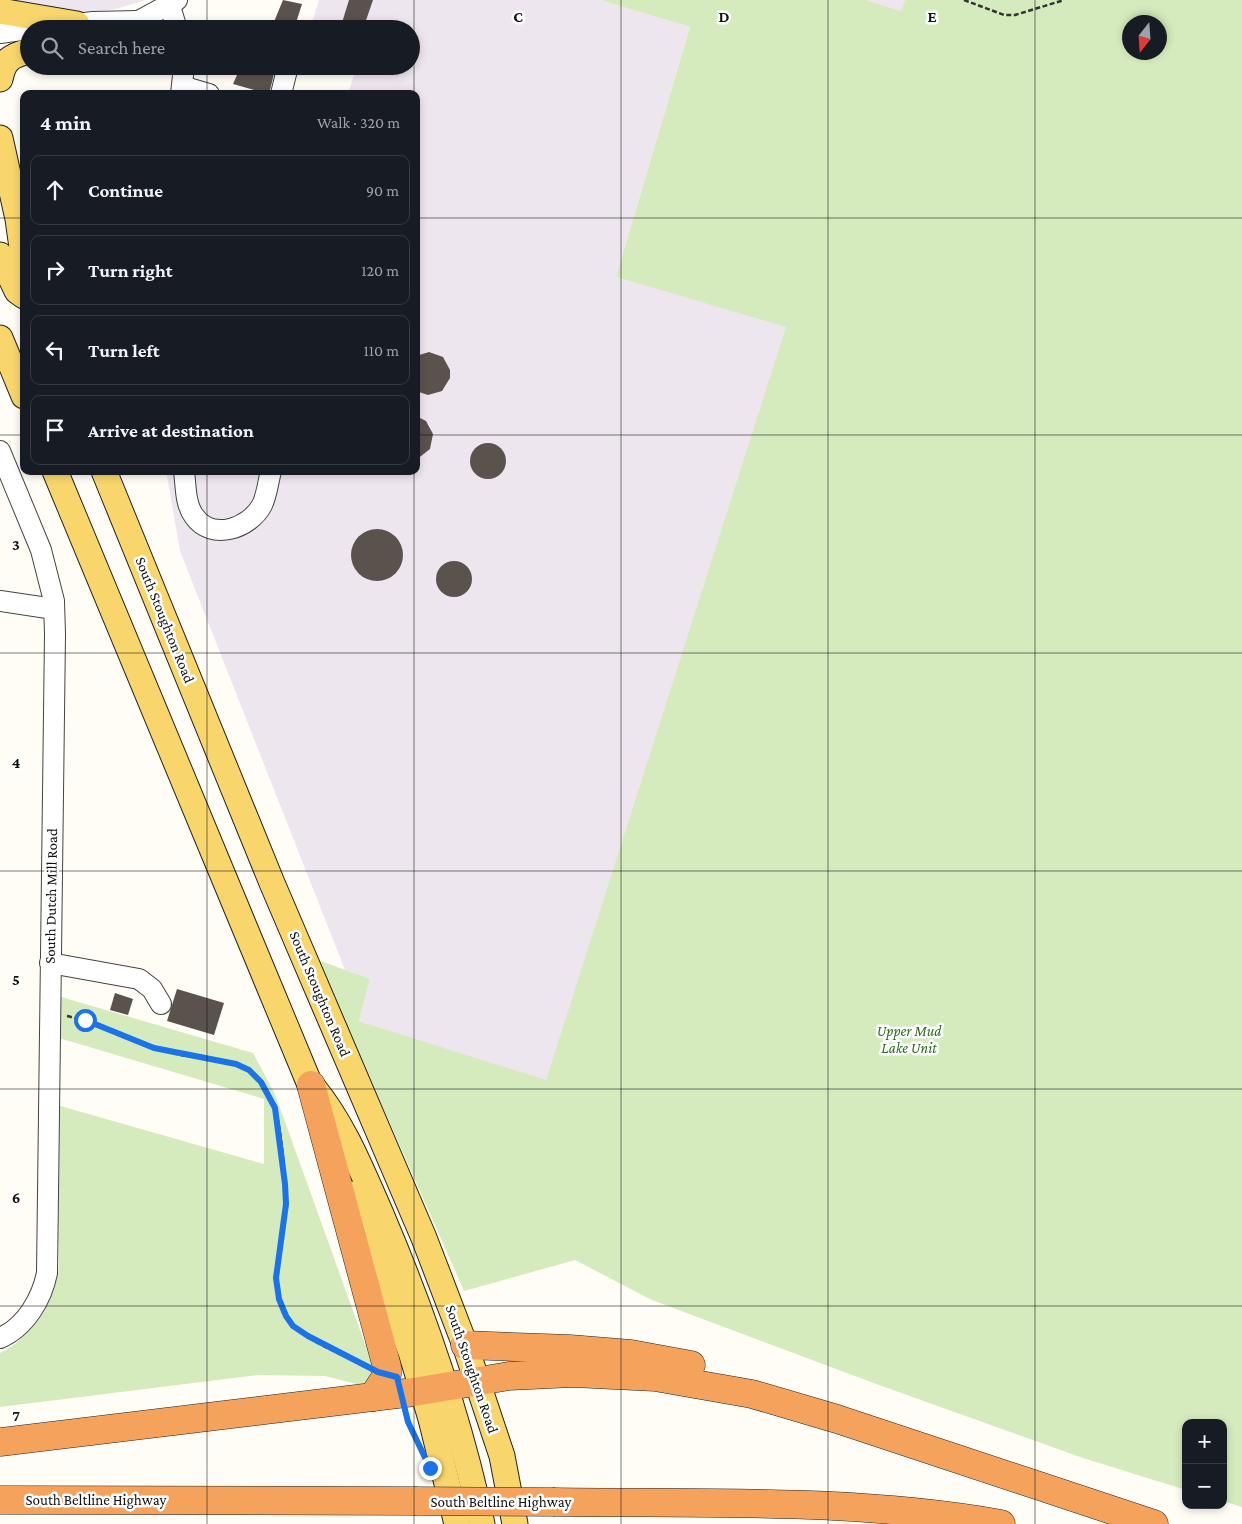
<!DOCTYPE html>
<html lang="en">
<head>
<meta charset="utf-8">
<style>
  :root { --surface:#171b24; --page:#242831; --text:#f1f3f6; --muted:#9ea1a6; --line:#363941 }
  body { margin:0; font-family:"Crimson Pro",serif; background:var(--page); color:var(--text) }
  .controls { position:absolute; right:15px; bottom:15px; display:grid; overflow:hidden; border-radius:10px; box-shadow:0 2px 8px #0003 }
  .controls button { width:45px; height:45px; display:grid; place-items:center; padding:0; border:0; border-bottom:1px solid var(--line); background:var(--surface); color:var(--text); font:25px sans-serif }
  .compass { position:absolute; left:1122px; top:15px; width:45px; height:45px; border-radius:50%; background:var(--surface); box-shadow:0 2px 8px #0003; rotate:197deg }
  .stop { position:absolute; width:15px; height:15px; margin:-11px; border:4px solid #1a73e8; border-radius:50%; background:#fff }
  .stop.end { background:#1a73e8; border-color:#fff; box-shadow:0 1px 5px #0008 }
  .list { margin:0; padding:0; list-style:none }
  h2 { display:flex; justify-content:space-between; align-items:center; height:65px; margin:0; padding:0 20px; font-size:21px }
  h2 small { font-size:16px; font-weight:400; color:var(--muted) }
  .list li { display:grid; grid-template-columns:32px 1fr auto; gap:15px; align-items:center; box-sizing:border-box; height:70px; margin:0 10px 10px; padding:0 10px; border:1px solid var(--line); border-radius:10px }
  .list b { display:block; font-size:19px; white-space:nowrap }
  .list em { font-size:16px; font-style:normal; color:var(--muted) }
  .icon { flex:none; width:28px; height:28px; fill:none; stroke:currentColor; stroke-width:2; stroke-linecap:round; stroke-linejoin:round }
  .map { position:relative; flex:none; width:1242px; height:1524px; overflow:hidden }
  .search { position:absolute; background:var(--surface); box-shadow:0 2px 8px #0003; left:20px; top:20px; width:400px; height:55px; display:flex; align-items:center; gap:12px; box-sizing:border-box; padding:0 18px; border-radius:28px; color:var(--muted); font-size:19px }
  .panel { position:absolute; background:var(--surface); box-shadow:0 2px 8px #0003; left:20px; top:90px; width:400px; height:385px; border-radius:10px }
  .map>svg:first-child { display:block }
  .industrial { fill:#eee6ef }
  .green { fill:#d5ebbd; fill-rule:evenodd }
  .building { fill:#5a524d }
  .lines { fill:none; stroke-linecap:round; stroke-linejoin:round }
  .minor-casing { stroke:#444; stroke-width:22 }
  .major-casing { stroke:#222; stroke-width:27 }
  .highway-casing { stroke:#222; stroke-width:29 }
  .path { stroke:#333; stroke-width:2.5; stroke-dasharray:5 2.5; stroke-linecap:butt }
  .minor { stroke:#fff; stroke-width:20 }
  .major { stroke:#f9d66b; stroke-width:25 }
  .highway { stroke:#f5a25d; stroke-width:28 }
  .highway-bridge-casing { stroke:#222; stroke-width:29; stroke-linecap:butt }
  .highway-bridge { stroke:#f5a25d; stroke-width:28 }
  .route { stroke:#1a73e8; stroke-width:6 }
  .grid { fill:none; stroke:#111; stroke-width:1; stroke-opacity:0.55 }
  .labels { text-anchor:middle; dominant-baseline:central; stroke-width:5; stroke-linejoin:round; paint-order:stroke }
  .street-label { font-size:15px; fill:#111; stroke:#fff }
  .park-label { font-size:15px; font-style:italic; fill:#2f6b1f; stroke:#fff }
  .grid-label { font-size:16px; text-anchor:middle; font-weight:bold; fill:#111; stroke:#fff; stroke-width:5; stroke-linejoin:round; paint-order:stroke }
</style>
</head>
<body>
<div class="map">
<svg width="1242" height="1524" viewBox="0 0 1242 1524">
  <rect width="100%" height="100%" fill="#fffdf5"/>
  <g class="industrial">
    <polygon points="0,0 146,0 116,9 70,15"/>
    <polygon points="319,0 600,0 690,27 616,277 787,326 546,1081 359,1021 370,979 345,970 180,551 166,471 416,471 416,94 348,94 357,66 411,66 411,29 310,29"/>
    <polygon points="866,0 905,0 901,11"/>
  </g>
  <g class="green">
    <path d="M600,0H866L901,11L905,0H1242V1507L1223,1501V1423H1186V1490L1083,1458L879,1385L652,1300L575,1260L464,1291L318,960L370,979L359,1021L546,1080L786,327L616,277L690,27ZM1130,22H1160V52H1130Z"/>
    <path d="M58,996L253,1053L275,1094L365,1344L370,1342L379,1369L368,1387L325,1376L258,1375L0,1407V1353C35,1335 53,1305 59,1267L57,1105L264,1164V1099L59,1038Z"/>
  </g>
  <g class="building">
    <polygon points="283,0 302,4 294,29 271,29"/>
    <polygon points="349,0 373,0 363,29 340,29"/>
    <polygon points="241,66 276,66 269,94 233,84"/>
    <polygon points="429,352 443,357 450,370 450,378 442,391 428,395 416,391 416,356"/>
    <polygon points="416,416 426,421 433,434 430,449 416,460"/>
    <circle cx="488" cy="461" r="18"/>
    <circle cx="377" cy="555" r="26"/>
    <circle cx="454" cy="579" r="18"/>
    <polygon points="177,989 224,1003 214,1035 167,1021"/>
    <polygon points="115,993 133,999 128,1015 110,1010"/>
  </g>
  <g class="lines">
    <g class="minor-casing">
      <g id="minor">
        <polyline points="168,0 177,29"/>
        <polyline points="61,26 93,22 137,21"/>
        <polyline points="126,28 177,0"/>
        <polyline points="0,33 29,29"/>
        <polyline points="182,86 209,94"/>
        <polyline points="181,94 184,66"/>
        <polyline points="281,94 288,66"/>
        <path d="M0,451L41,550L54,601L55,634L47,1273C42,1298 26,1327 0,1338"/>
        <path d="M184,471C186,486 185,504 194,516C212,542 250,528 262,505C267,495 268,482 271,471"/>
        <polyline points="0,601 54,609"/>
        <polyline points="50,963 139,979 152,989 161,1004"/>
      </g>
    </g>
    <g class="major-casing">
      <g id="major">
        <polyline points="0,11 77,24"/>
        <path d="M0,79C4,60 10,56 29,51"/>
        <polyline points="0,138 18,219 24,262"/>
        <polyline points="0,255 17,291 24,296"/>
        <polyline points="0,338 24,396"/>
        <polyline points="55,471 318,1104"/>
        <polyline points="104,471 272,883 424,1238 465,1345 502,1456 515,1524"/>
        <path d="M313,1087C344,1125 361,1169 381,1214C424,1315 459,1417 482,1524"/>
        <polyline points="351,1194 411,1352 431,1419 457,1524"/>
      </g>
    </g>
    <g class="highway-casing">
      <g id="highway">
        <polyline points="311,1085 387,1367 387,1375 373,1397"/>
        <polyline points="465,1345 570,1349 631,1354 691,1365"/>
        <polyline points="0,1442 414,1392 509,1376 573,1373 655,1377 752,1394 837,1419 1154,1524"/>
        <polyline points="0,1500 414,1501"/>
        <path d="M555,1502C704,1504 855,1498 1001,1524"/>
      </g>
    </g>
    <g class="path">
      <polyline points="964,0 1004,15 1015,15 1064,0"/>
      <path d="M67,1016C106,1025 141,1047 181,1055C203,1060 231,1056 250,1072C261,1080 268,1093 274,1105C281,1123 287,1187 285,1206C282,1244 265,1291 292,1323C306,1341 346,1356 367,1367"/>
      <polyline points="406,1412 414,1435"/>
    </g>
    <use href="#minor" class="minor"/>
    <use href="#major" class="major"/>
    <use href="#highway" class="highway"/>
    <g class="highway-bridge-casing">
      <polyline id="highway-bridge" points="414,1501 555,1502"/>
    </g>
    <use href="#highway-bridge" class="highway-bridge"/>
  </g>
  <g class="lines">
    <polyline class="route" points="85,1020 154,1048 236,1064 249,1070 261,1082 275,1108 285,1184 286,1204 276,1278 279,1299 286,1316 293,1326 308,1336 378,1372 397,1377 408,1422 430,1468"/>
  </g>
  <path class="grid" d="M207,0V29M414,0V94M621,0V1524M828,0V1524M1035,0V1524M207,66V94M0,218H24M416,218H1242M0,435H24M416,435H1242M207,471V1524M414,471V1524M0,653H1242M0,871H1242M0,1089H1242M0,1306H1242"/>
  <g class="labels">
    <g class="street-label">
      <text transform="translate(165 620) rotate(68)">South Stoughton Road</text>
      <text transform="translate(51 896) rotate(-89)">South Dutch Mill Road</text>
      <text transform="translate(320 994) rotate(67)">South Stoughton Road</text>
      <text transform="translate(472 1369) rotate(71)">South Stoughton Road</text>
      <text x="96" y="1500">South Beltline Highway</text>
      <text x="501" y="1502">South Beltline Highway</text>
    </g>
    <g class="park-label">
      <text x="909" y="1031">Upper Mud<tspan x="909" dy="17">Lake Unit</tspan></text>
    </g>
  </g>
  <g class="grid-label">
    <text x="518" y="22">C</text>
    <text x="724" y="22">D</text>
    <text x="932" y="22">E</text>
    <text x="16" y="550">3</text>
    <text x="16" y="768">4</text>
    <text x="16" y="985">5</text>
    <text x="16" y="1203">6</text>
    <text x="16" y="1421">7</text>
  </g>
</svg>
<div class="controls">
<button>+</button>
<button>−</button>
</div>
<svg class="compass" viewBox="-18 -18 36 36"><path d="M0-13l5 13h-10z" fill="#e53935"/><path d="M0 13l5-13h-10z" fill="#9ea1a6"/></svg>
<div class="stop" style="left:85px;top:1020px"></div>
<div class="stop end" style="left:430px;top:1468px"></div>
<div class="search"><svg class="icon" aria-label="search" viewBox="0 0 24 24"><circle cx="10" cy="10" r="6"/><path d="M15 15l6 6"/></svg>Search here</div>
<section class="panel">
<h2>4 min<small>Walk · 320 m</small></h2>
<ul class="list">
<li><svg class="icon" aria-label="ahead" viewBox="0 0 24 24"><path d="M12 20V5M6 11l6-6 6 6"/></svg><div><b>Continue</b></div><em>90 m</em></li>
<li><svg class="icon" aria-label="right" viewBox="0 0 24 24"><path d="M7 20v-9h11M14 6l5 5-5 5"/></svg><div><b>Turn right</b></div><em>120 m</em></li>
<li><svg class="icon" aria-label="left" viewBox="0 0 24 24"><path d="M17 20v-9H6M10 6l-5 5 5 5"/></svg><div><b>Turn left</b></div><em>110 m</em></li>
<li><svg class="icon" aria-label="arrive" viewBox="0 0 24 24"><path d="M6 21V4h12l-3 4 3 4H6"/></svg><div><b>Arrive at destination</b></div></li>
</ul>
</section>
</div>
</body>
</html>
